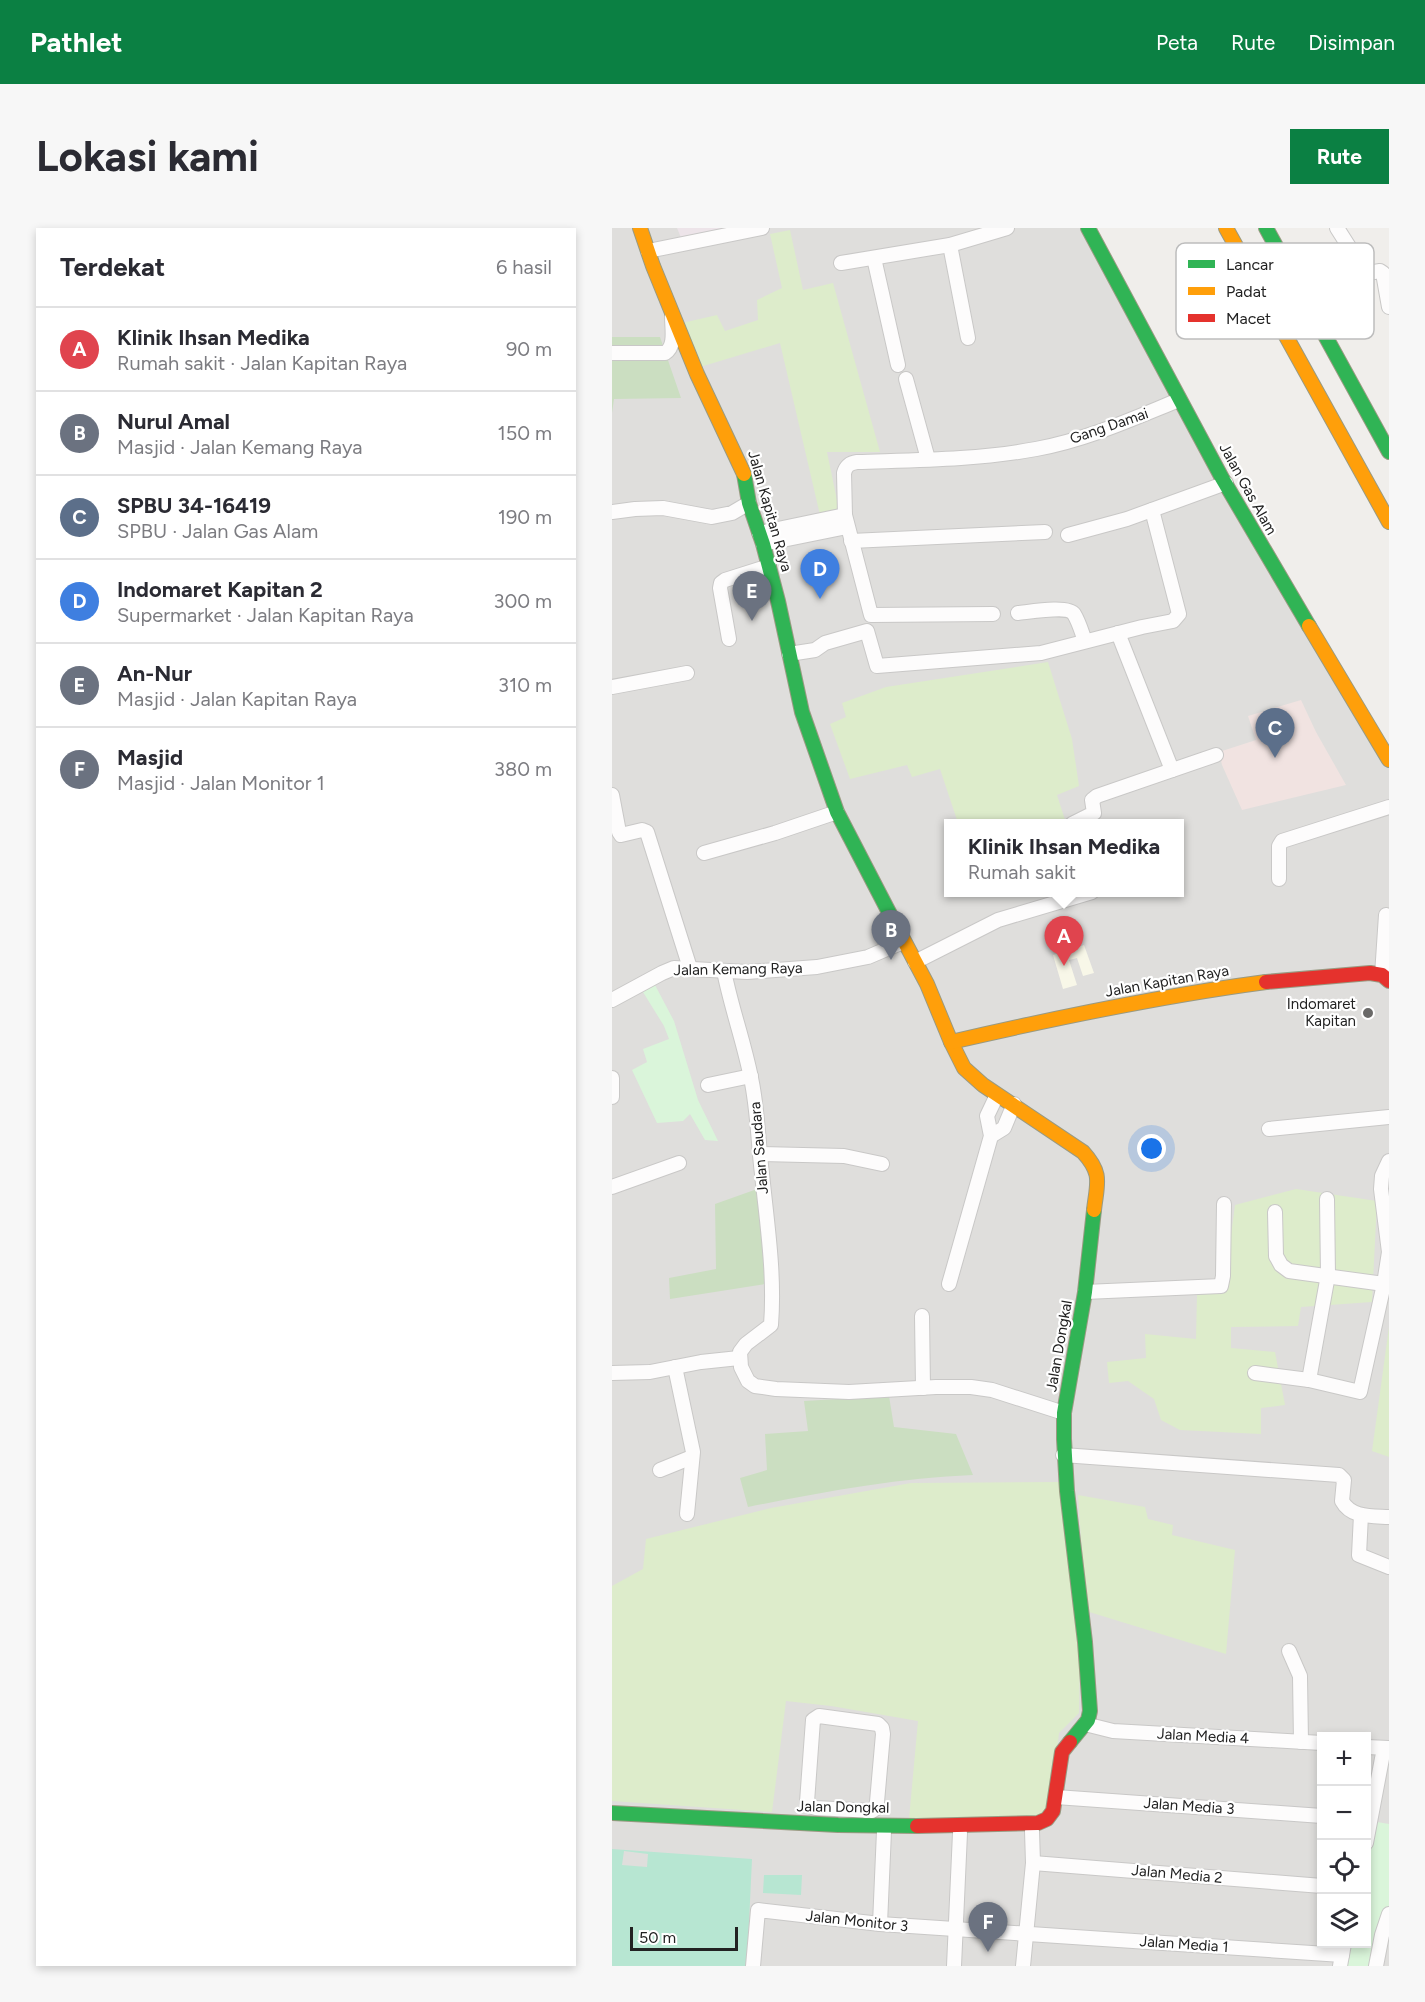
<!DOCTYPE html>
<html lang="id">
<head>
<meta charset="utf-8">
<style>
  :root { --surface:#fff; --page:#f7f7f7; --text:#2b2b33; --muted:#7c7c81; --line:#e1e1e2; --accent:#0b8043 }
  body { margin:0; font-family:Figtree,sans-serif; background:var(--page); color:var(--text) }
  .controls { position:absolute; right:18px; bottom:18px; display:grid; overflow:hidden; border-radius:0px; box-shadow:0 3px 9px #0003 }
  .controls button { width:54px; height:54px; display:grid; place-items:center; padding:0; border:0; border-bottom:2px solid var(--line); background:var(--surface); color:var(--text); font:30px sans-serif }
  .scale { position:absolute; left:18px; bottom:15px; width:108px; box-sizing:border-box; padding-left:6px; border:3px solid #222; border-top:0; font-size:16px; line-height:21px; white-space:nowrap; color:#222; -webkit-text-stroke:4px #fff; paint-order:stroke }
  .you { position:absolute; left:540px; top:921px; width:21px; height:21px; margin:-15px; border:4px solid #fff; border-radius:50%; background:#1a73e8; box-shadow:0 0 0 9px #1a73e833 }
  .badge { display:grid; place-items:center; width:39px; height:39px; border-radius:50%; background:var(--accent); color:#fff; font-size:20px; font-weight:700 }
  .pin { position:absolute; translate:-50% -50px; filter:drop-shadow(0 2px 3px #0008) }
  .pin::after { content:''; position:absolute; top:32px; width:21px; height:18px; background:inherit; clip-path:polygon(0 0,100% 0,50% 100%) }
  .popup { position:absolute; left:332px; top:591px; width:240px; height:78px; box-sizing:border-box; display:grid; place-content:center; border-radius:0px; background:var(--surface); filter:drop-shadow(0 2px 4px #0005); font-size:20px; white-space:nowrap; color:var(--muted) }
  .popup b { font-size:22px; color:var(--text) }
  .popup::after { content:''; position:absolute; left:50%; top:100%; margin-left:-12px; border:12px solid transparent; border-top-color:var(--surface) }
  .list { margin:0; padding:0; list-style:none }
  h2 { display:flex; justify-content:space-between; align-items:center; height:78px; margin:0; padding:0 24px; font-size:26px }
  h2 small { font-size:20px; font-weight:400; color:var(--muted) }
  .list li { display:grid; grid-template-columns:39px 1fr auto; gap:18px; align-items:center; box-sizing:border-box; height:84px; padding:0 24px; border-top:2px solid var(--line) }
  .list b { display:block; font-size:22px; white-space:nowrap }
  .list p { margin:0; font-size:20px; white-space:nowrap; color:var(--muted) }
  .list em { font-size:20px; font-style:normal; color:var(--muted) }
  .icon { flex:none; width:33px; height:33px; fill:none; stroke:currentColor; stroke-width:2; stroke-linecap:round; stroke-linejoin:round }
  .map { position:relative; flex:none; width:777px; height:1738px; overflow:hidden; border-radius:0px }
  header { display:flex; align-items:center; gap:36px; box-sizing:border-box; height:84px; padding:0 30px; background:var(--accent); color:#fff }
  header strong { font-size:28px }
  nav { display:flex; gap:33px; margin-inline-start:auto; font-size:21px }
  .intro { display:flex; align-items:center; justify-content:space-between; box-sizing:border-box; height:144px; padding:0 36px }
  h1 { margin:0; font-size:42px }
  .button { padding:15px 27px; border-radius:0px; background:var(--accent); color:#fff; font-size:21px; font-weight:700 }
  main { display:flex; gap:36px; padding:0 36px }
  aside { flex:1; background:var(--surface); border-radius:0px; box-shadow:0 3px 9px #0003 }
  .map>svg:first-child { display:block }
  .residential { fill:#dfdedc; fill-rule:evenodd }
  .commercial { fill:#f1e3e1 }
  .industrial { fill:#ede4e9 }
  .education { fill:#f8f7e8 }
  .grass { fill:#ddeccb }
  .forest { fill:#cbdec1 }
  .park { fill:#daf5da }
  .pitch { fill:#b7e6d2; fill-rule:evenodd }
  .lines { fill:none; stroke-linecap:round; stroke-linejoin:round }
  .street-casing { stroke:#c9c8c7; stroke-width:16 }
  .fast-casing { stroke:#999a82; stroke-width:16 }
  .slow-casing { stroke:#999a82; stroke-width:16 }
  .jam-casing { stroke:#999a82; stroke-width:16 }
  .street { stroke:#fdfcfc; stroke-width:14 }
  .fast { stroke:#30b455; stroke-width:14 }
  .slow { stroke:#ff9f0a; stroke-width:14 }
  .jam { stroke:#e5322d; stroke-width:14 }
  .poi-dot { fill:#6a6968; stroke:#fff; stroke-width:2 }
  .labels { text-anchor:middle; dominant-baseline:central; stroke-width:4.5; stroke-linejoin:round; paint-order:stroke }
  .street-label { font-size:15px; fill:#222; stroke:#fff }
  .poi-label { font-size:15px; fill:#222; stroke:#fff; text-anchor:end }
  .key { fill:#fff; stroke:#bdbdbd; stroke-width:1.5 }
  .key-label { font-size:16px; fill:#222 }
</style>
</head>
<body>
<header>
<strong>Pathlet</strong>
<nav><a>Peta</a><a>Rute</a><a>Disimpan</a></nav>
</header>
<div class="intro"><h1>Lokasi kami</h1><a class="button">Rute</a></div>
<main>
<aside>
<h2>Terdekat<small>6 hasil</small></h2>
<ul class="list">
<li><span class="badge" style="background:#e0444e">A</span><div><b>Klinik Ihsan Medika</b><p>Rumah sakit · Jalan Kapitan Raya</p></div><em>90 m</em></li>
<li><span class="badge" style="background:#6b7280">B</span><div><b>Nurul Amal</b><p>Masjid · Jalan Kemang Raya</p></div><em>150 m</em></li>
<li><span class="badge" style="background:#5c6f8a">C</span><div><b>SPBU 34-16419</b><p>SPBU · Jalan Gas Alam</p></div><em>190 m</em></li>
<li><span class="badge" style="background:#3f7fe0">D</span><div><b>Indomaret Kapitan 2</b><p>Supermarket · Jalan Kapitan Raya</p></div><em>300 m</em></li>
<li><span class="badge" style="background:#6b7280">E</span><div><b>An-Nur</b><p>Masjid · Jalan Kapitan Raya</p></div><em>310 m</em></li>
<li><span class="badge" style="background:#6b7280">F</span><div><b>Masjid</b><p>Masjid · Jalan Monitor 1</p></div><em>380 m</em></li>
</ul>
</aside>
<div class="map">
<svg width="777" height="1738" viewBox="0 0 777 1738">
  <rect width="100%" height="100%" fill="#f0eeeb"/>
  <path class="residential" d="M0,0H476L777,532V1738H0ZM336,596H568V664H336ZM710,1508H754V1716H710Z"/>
  <polygon class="commercial" points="689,472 704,504 734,557 630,582 610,537 607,524 644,512 636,488"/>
  <polygon class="industrial" points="65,0 128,0 70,12"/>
  <polygon class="education" points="472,717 482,745 471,748 465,730 457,732 465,757 451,761 441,727"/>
  <g class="grass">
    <polygon points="178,2 191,62 221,55 268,224 215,224 227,282 208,287 168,115 88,139 70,95 105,87 113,103 146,92 145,72 170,60 158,6"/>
    <polygon points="436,434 460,511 467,558 445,567 454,595 346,595 328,541 300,549 295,537 238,551 218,496 234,489 230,475 274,459"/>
    <polygon points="684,961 765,973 760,1074 689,1079 686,1098 619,1099 619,1120 663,1124 673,1177 649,1180 649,1206 568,1202 549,1192 542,1171 516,1153 497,1155 495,1134 534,1130 533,1106 584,1111 585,1067 612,1060 623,977"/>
    <polygon points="777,1099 777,1229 760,1223"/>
    <polygon points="449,1254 468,1425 467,1485 447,1505 439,1575 426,1589 297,1591 306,1493 219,1478 174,1473 160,1584 0,1573 0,1358 31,1341 34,1311 159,1280 299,1255"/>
    <polygon points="466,1267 533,1279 536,1291 561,1297 560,1307 623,1322 614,1426 474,1383"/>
  </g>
  <g class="forest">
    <polygon points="0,109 48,109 69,170 2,171 0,185"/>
    <polygon points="148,960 153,1056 58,1071 57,1050 104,1041 103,976"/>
    <path d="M277,1168L282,1199L344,1206L361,1247C285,1250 211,1264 136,1279L128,1250L155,1242L153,1206L196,1203L192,1173Z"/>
  </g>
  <g class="park">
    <polygon points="43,757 62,793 86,872 106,913 93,912 78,886 71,893 45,895 20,842 35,834 31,821 57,811 52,798 31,764"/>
    <polygon points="765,1594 777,1596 777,1680 763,1738 733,1738 738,1716 754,1716 755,1642"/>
  </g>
  <g class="pitch">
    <path d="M0,1621L140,1631L135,1738H0ZM12,1623L36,1626L35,1639L10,1637Z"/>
    <polygon points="152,1647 190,1647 189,1667 151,1665"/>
  </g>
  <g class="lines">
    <g class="street-casing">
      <g id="street">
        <polyline points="725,0 753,44 756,45 768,43 771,45 777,79"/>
        <polyline points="338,17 356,110"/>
        <polyline points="36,23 150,0"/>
        <polyline points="262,30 286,137"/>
        <polyline points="229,35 338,17 395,0"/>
        <path d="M0,125H53C64,118 60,101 60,89"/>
        <polyline points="294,151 316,231"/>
        <polyline points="0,284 23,281 51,280 100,289 120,285 137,275"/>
        <polyline points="147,305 233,287"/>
        <polyline points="456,307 515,291 614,255"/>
        <polyline points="239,313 433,304"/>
        <polyline points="151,316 235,299"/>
        <path d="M406,385C417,384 456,377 462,386C467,394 470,405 473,413"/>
        <path d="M381,386L259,387L233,287L232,245C234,238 237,235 245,234C304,232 365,232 424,221C474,212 520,191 567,172"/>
        <polyline points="506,405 560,542"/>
        <polyline points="117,411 108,360 109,355 113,352 157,338"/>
        <polyline points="177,426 203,422 213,415 255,403 265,438 429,425 530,399 561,393 567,386 540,282"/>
        <polyline points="0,459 75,445"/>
        <polyline points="0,567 7,604 9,607 30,602 35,604 78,740"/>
        <polyline points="460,596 482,585 480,572 485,568 604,527"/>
        <polyline points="92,625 163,605 225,584"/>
        <polyline points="667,651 667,618 670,613 777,579"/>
        <polyline points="303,734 386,692 480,664"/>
        <path d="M112,743C119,779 132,814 139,850C146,882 146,914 150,946C155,996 163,1046 159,1097L134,1116L128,1124L129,1139L136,1153L143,1158L164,1161L237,1164L324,1159H359L380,1162L452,1185"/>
        <polyline points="770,747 774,687"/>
        <polyline points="0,772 50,745 62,740 135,744 205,739 256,729 291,714"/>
        <polyline points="0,850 0,869"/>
        <polyline points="96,857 139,848"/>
        <polyline points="657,901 777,889"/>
        <polyline points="379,908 392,900 402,876"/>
        <polyline points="148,926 232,928 270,936"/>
        <polyline points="0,959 67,935"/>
        <polyline points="663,984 664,1028 669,1037 677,1043 772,1056"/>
        <polyline points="337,1056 379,908 375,888 385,867"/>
        <polyline points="473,1064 609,1058 611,1048 612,976"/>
        <polyline points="310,1088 311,1160"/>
        <polyline points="63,1139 81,1224 75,1286"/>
        <polyline points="0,1145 38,1144 89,1134 127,1130"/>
        <polyline points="643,1145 697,1152 748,1164 772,1056 777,1024 769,961 770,948 777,933"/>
        <polyline points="697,1152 716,1047 715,971"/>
        <path d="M451,1227L727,1247L732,1252L730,1273C739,1290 760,1288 777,1289"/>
        <polyline points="48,1242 80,1229"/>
        <polyline points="749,1287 747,1327 777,1339"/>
        <polyline points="677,1423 688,1448 689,1514"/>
        <polygon points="207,1488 266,1496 270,1500 271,1506 265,1574 263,1581 260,1583 204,1580 197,1578 195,1574 201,1492"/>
        <polyline points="473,1496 501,1503 710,1515"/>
        <polyline points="754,1519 777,1520"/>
        <polyline points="444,1569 710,1588"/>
        <polyline points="754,1615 772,1520"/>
        <polyline points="421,1635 710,1658"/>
        <polyline points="268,1696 272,1603"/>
        <polyline points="141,1738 146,1682 268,1696 730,1727"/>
        <polyline points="342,1738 348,1605"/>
        <polyline points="411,1738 421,1635 420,1603"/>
        <polyline points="728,1738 732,1716"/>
        <polyline points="764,1738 770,1707 777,1686"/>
      </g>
    </g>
    <g class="fast-casing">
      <g id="fast">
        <polyline points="476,0 610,250 697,398"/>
        <polyline points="654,0 777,224"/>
        <polyline points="132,246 137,275 151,316 166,373 190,484 225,584 281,692"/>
        <polyline points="458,1514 476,1492 478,1483 473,1414 455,1263 452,1211 452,1185 473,1064 482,982"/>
        <polyline points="0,1585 226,1597 305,1598"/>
      </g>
    </g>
    <g class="slow-casing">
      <g id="slow">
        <polyline points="28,0 41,38 85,146 132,246"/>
        <polyline points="614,0 777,294"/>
        <polyline points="697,398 777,532"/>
        <path d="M281,692L315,756L339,814L352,840L371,857L471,924C491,946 485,955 482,982"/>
        <path d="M339,814C443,790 548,768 654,754"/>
      </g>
    </g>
    <g class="jam-casing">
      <g id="jam">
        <polyline points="654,754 758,745 770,747 777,753"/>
        <polyline points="305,1598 426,1595 435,1591 441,1583 450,1524 458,1514"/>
      </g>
    </g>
    <use href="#street" class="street"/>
    <use href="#fast" class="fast"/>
    <use href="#slow" class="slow"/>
    <use href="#jam" class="jam"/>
  </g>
  <circle class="poi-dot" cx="756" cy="785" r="6"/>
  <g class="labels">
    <g class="street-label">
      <text transform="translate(497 198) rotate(-19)">Gang Damai</text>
      <text transform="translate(636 261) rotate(61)">Jalan Gas Alam</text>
      <text transform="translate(158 283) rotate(74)">Jalan Kapitan Raya</text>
      <text transform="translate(126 741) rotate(-1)">Jalan Kemang Raya</text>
      <text transform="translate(555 753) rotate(-10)">Jalan Kapitan Raya</text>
      <text transform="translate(147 920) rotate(-95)">Jalan Saudara</text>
      <text transform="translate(447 1118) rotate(-80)">Jalan Dongkal</text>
      <text transform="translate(591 1508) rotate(3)">Jalan Media 4</text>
      <text transform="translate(577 1578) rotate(4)">Jalan Media 3</text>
      <text transform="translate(231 1579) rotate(1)">Jalan Dongkal</text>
      <text transform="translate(565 1646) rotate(5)">Jalan Media 2</text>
      <text transform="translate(245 1693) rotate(6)">Jalan Monitor 3</text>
      <text transform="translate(572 1716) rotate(4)">Jalan Media 1</text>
    </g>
    <g class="poi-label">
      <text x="744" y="776">Indomaret<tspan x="744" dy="17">Kapitan</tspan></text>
    </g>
  </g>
  <rect x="564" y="15" width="198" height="96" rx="9" class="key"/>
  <rect x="576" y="32" width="27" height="8" fill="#30b455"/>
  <rect x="576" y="59" width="27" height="8" fill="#ff9f0a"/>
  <rect x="576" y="86" width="27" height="8" fill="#e5322d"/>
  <g class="key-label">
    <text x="614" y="42">Lancar</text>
    <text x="614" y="69">Padat</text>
    <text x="614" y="96">Macet</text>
  </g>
</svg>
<div class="controls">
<button>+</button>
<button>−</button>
<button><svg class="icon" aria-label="locate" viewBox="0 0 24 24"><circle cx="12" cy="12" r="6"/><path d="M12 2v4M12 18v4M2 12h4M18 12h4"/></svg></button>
<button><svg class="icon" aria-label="layers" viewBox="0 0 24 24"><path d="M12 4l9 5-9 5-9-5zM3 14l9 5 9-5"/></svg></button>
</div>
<div class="scale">50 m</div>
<div class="you"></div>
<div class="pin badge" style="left:452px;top:738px;background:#e0444e">A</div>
<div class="popup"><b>Klinik Ihsan Medika</b>Rumah sakit</div>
<div class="pin badge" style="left:279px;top:732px;background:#6b7280">B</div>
<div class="pin badge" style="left:663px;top:530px;background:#5c6f8a">C</div>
<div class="pin badge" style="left:208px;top:371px;background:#3f7fe0">D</div>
<div class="pin badge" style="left:140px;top:393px;background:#6b7280">E</div>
<div class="pin badge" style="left:376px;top:1724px;background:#6b7280">F</div>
</div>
</main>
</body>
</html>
